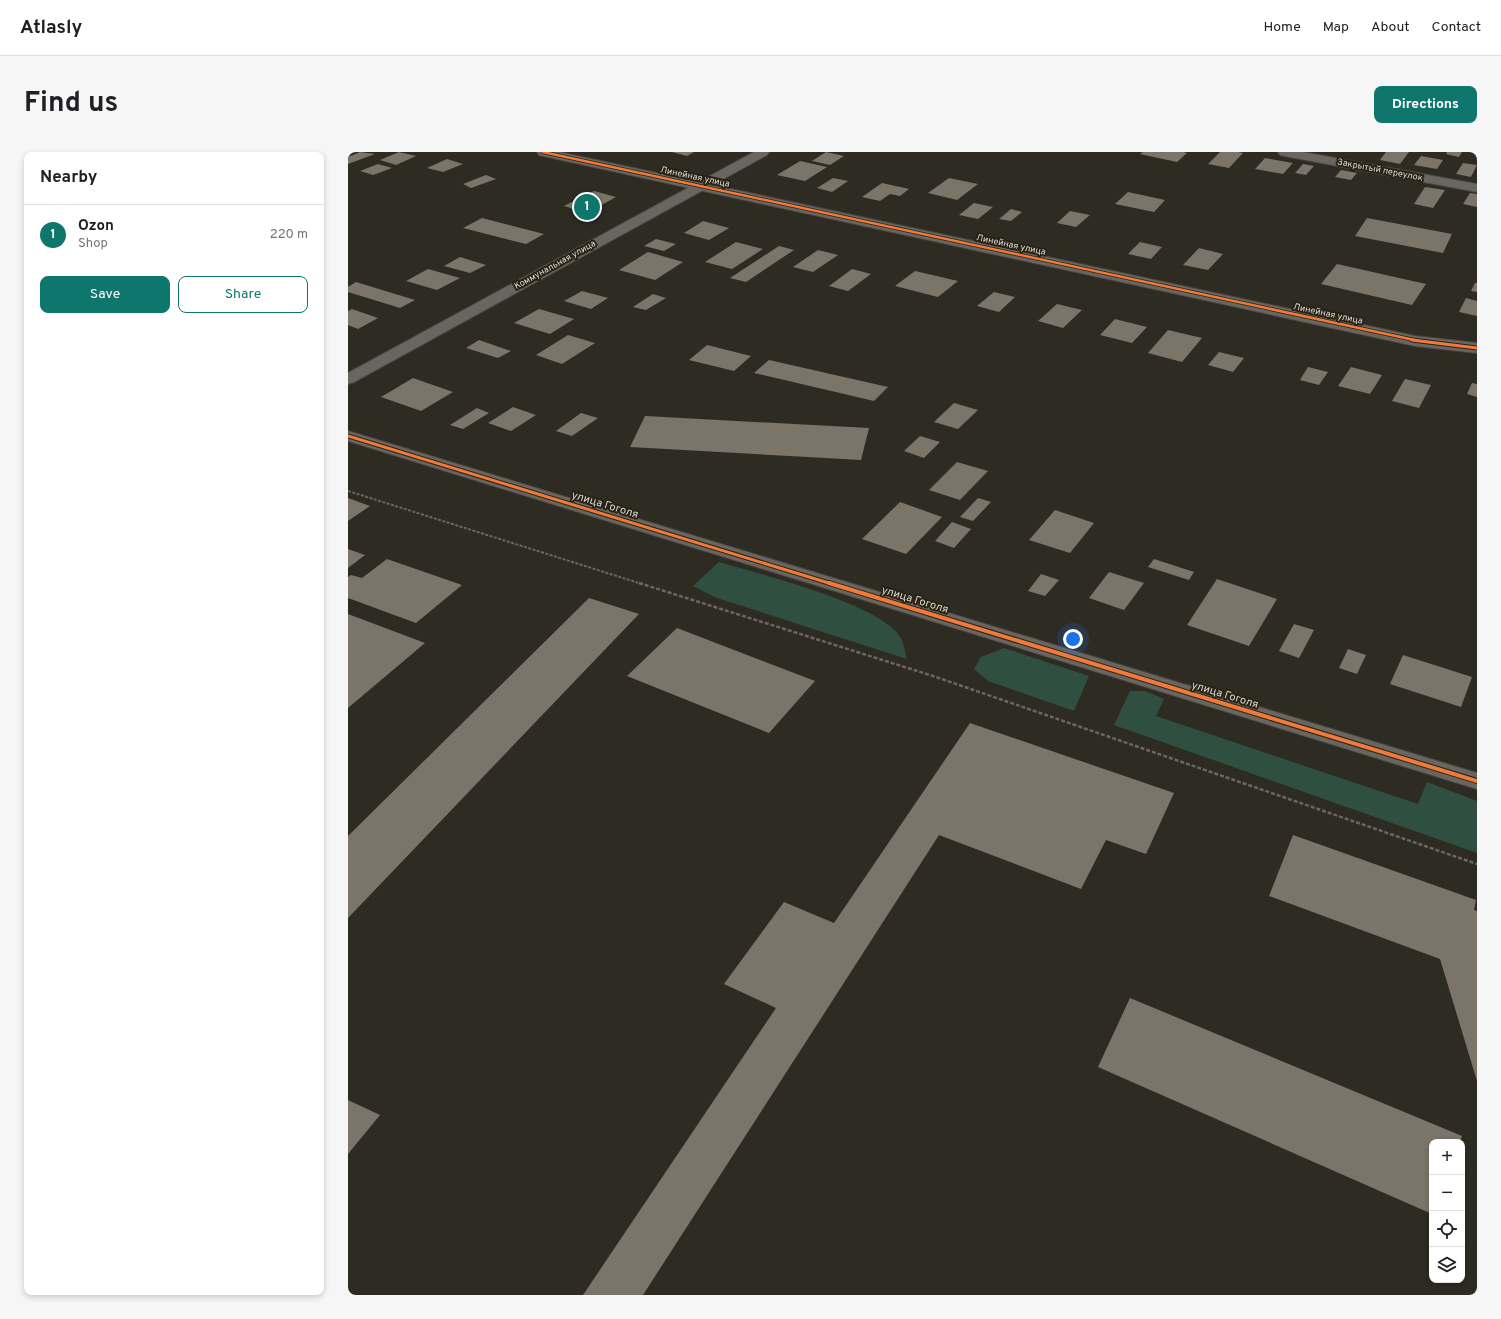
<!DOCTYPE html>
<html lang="en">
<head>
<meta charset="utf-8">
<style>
  :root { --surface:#fff; --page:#f6f6f6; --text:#202124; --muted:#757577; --line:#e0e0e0; --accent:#0f766e }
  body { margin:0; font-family:Overpass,sans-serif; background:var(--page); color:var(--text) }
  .controls { position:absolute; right:12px; bottom:12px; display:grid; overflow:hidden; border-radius:8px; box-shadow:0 2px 6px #0003 }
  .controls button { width:36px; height:36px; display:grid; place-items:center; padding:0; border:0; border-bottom:1px solid var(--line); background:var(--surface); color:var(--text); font:20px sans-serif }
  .you { position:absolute; left:725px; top:487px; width:14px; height:14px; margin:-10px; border:3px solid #fff; border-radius:50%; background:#1a73e8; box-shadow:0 0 0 6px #1a73e833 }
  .badge { display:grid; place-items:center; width:26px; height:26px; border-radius:50%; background:var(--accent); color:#fff; font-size:13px; font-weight:700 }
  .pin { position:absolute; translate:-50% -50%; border:2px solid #fff; box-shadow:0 1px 4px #0006 }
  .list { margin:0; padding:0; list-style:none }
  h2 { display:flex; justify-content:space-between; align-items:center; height:52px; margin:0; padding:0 16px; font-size:17px }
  h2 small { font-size:13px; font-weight:400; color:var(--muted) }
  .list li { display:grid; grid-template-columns:26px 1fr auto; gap:12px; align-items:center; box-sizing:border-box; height:60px; padding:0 16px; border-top:1px solid var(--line) }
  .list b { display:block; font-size:15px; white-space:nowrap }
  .list p { margin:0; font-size:13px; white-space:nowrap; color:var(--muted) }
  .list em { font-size:13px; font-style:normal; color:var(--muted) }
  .actions { display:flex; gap:8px; padding:12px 16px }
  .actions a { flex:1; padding:9px 0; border:1px solid var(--accent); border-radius:8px; text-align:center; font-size:14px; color:var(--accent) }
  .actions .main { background:var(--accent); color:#fff }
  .icon { flex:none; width:22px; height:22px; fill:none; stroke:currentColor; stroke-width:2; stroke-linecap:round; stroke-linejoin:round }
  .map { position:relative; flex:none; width:1129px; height:1143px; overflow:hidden; border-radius:8px }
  header { display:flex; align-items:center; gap:24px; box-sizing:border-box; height:56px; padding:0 20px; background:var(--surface); border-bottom:1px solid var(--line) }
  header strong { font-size:19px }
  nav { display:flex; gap:22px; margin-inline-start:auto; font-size:14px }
  .intro { display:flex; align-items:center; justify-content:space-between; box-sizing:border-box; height:96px; padding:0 24px }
  h1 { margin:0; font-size:28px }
  .button { padding:10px 18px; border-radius:8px; background:var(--accent); color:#fff; font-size:14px; font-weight:700 }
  main { display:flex; gap:24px; padding:0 24px }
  aside { flex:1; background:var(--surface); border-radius:8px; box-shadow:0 2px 6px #0003 }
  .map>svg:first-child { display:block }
  .green { fill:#2f5040 }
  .building { fill:#7a7568 }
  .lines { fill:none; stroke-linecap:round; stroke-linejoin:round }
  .street-casing { stroke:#494640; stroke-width:2 }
  .secondary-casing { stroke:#494640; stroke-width:2 }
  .path-far1 { stroke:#6a6763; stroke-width:2; stroke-dasharray:3 1.5; stroke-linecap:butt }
  .path { stroke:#6a6763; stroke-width:2.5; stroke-dasharray:4 2; stroke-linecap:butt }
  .street { fill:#696661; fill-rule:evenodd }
  .secondary { fill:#696661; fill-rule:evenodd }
  .cycleway-far2-casing { stroke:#282315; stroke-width:4 }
  .cycleway-far1-casing { stroke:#282315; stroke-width:5 }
  .cycleway-casing { stroke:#282315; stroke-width:6 }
  .cycleway-far2 { stroke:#f17a3a; stroke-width:2.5 }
  .cycleway-far1 { stroke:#f17a3a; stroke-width:3 }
  .cycleway { stroke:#f17a3a; stroke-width:4 }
  .labels { text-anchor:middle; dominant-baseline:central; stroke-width:4; stroke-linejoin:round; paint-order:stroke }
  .far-street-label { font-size:9px; fill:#dcd9d0; stroke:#282315 }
  .street-label { font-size:11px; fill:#dcd9d0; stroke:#282315 }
</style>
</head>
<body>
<header>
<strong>Atlasly</strong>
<nav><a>Home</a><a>Map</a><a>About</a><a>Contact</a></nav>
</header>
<div class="intro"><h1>Find us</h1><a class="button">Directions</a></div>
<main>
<aside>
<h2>Nearby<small></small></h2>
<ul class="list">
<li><span class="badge">1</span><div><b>Ozon</b><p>Shop</p></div><em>220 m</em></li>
</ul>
<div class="actions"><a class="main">Save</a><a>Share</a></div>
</aside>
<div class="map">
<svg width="1129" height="1143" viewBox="0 0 1129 1143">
  <rect width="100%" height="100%" fill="#2e2b23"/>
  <g class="green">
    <path d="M371,410C411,422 534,452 553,486C556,492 557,501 559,507L369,446L345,434Z"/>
    <polygon points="656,496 741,524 726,559 640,529 626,517 633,505"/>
    <polygon points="782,539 797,539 816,547 808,564 1070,652 1079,630 1129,649 1129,701 766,573"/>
  </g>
  <g class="building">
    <polygon points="12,0 27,2 0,12 0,5"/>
    <polygon points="51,0 68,4 48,13 32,8"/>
    <polygon points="324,0 346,0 339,4"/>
    <polygon points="478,0 496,4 482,13 464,9"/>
    <polygon points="795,0 835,0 839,1 829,10 792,2"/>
    <polygon points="872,0 890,0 895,1 881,16 860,12"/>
    <polygon points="1038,0 1061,0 1052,12 1032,8"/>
    <polygon points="1099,0 1114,0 1111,5 1098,2"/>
    <polygon points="1073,4 1095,8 1089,17 1066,13"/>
    <polygon points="917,6 945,11 935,22 907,17"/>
    <polygon points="99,7 115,12 95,20 79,16"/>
    <polygon points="452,9 479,15 457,29 429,23"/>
    <polygon points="1115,11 1129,13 1123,25 1108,22"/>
    <polygon points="30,12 44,16 25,23 12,19"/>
    <polygon points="955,12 966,14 958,23 947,21"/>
    <polygon points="993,18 1009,21 1003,28 987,25"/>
    <polygon points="138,23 148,27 123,36 115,32"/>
    <polygon points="485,26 500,29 484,40 469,36"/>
    <polygon points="601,26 630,32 609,48 580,41"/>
    <polygon points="534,31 561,37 552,44 542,42 532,49 514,45"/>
    <polygon points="1077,35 1097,38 1085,56 1066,52"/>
    <polygon points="246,39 268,45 239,61 216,54"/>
    <polygon points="780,40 817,48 806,60 767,52"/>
    <polygon points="1122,41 1129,42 1129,55 1115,52"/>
    <polygon points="626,51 645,55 630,67 611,63"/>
    <polygon points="663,57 674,60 663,69 651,67"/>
    <polygon points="722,59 742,63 728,75 709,71"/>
    <polygon points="134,66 196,82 178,92 115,76"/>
    <polygon points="1019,66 1104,82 1095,101 1007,84"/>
    <polygon points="355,69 381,76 361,88 336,81"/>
    <polygon points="308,87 328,92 316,99 296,94"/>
    <polygon points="388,90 415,97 384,117 357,110"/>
    <polygon points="792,90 814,95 803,107 780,102"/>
    <polygon points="431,94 446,98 398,130 382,126"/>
    <polygon points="851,96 875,102 860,118 835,113"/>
    <polygon points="470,98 490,103 465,120 445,115"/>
    <polygon points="300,100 335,110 307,128 271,118"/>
    <polygon points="112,105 138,113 122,121 96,114"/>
    <polygon points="989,112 1078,132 1064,153 973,132"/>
    <polygon points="80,117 112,126 89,138 58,129"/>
    <polygon points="504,117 523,122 500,139 481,134"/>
    <polygon points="567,119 610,129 590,145 547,134"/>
    <polygon points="8,130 67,148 52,156 0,140 0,135"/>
    <polygon points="1127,131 1129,131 1129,140 1123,139"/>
    <polygon points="234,139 260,146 243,157 216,149"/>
    <polygon points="646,140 667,145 651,160 629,154"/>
    <polygon points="305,142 318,146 298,158 285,155"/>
    <polygon points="1118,146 1129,149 1129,164 1111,160"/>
    <polygon points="709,152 734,158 715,176 690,169"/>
    <polygon points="4,157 30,166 10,177 0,173 0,159"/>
    <polygon points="191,157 226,167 202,182 166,171"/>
    <polygon points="767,167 799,175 784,191 752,183"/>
    <polygon points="820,178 854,186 834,210 800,201"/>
    <polygon points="220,183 247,191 214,212 188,203"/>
    <polygon points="131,188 163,199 150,206 118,196"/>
    <polygon points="359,193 403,204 386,219 341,208"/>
    <polygon points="871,200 896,206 885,220 860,213"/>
    <polygon points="421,208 540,235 526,249 406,221"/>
    <polygon points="960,215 980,220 971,233 952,228"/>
    <polygon points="1003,215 1034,223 1022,242 990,234"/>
    <polygon points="65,226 105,240 73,259 33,245"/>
    <polygon points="1057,227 1083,233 1071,256 1044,249"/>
    <polygon points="1124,231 1129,232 1129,245 1119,242"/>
    <polygon points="606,251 630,258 610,277 586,270"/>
    <polygon points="165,255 188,263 163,279 140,271"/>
    <polygon points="129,256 141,261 115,277 102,273"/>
    <polygon points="233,261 250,266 224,284 208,279"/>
    <polygon points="297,264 521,276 513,308 282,295"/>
    <polygon points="572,284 592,290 576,306 556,299"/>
    <polygon points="609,310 640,319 612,348 581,338"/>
    <polygon points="0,346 22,354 0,369"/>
    <polygon points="630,346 643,350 625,369 612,365"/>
    <polygon points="552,350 594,365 558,402 514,387"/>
    <polygon points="707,358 746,371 722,401 681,388"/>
    <polygon points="604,370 623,377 606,396 587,389"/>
    <polygon points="0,397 17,403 0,416"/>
    <polygon points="39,407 114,433 68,471 0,446 0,425 3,423 14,426"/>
    <polygon points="806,407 846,420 841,428 800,415"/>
    <polygon points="761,420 796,431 776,458 741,446"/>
    <polygon points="693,422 711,428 697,444 680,439"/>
    <polygon points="869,427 929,447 901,494 839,473"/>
    <polygon points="241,446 291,462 0,766 0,684"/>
    <polygon points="0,462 77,491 0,556"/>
    <polygon points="946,472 966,478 951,506 931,499"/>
    <polygon points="329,476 467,529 421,581 279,524"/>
    <polygon points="1000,497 1018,503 1009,522 991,516"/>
    <polygon points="1055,503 1124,525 1113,555 1042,532"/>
    <polygon points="622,571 826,641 798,702 758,688 733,737 591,683 295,1143 235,1143 428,856 376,832 436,750 486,771"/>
    <polygon points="945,683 1128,748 1126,758 1129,759 1129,929 1092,807 921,744"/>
    <polygon points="782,846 1114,984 1112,990 1084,990 1084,1062 750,915"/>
    <polygon points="0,948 32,963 0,1002"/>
  </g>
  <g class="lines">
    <g class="street-casing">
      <g id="street">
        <polygon points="189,0 211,0 1067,184 1129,191 1129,201 1067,194 195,4 191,3"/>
        <polygon points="930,0 955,0 1129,32 1129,40 936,4 932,3"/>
        <polygon points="0,279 1129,621 1129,637 0,289"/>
      </g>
    </g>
    <g class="secondary-casing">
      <polygon id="secondary" points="406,0 421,0 419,3 6,230 0,232 0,221"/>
    </g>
    <polyline class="path-far1" points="0,339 294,432"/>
    <polyline class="path" points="291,431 585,524 1129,712"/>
    <use href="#street" class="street"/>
    <use href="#secondary" class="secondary"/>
    <g class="cycleway-far2-casing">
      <polyline id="cycleway-far2" points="195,0 1071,189"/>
    </g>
    <g class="cycleway-far1-casing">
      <g id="cycleway-far1">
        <polyline points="1064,188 1129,196"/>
        <polyline points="0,284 484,432"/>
      </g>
    </g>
    <g class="cycleway-casing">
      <polyline id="cycleway" points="481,431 1129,629"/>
    </g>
    <use href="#cycleway-far2" class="cycleway-far2"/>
    <use href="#cycleway-far1" class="cycleway-far1"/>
    <use href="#cycleway" class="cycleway"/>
  </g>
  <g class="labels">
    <g class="far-street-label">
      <text transform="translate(1032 18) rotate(11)">Закрытый переулок</text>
      <text transform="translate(347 25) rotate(12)">Линейная улица</text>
      <text transform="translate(663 93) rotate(12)">Линейная улица</text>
      <text transform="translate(207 113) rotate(-29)">Коммунальная улица</text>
      <text transform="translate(980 162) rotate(12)">Линейная улица</text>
    </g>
    <g class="street-label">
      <text transform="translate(257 353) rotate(17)">улица Гоголя</text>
      <text transform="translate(567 448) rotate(17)">улица Гоголя</text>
      <text transform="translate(877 543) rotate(17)">улица Гоголя</text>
    </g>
  </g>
</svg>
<div class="controls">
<button>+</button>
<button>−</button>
<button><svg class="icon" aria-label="locate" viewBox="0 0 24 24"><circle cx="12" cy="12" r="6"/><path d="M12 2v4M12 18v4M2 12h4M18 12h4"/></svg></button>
<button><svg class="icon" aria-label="layers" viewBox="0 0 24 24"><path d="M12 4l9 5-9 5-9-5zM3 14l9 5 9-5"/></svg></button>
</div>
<div class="you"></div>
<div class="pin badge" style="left:239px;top:55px">1</div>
</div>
</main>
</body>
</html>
